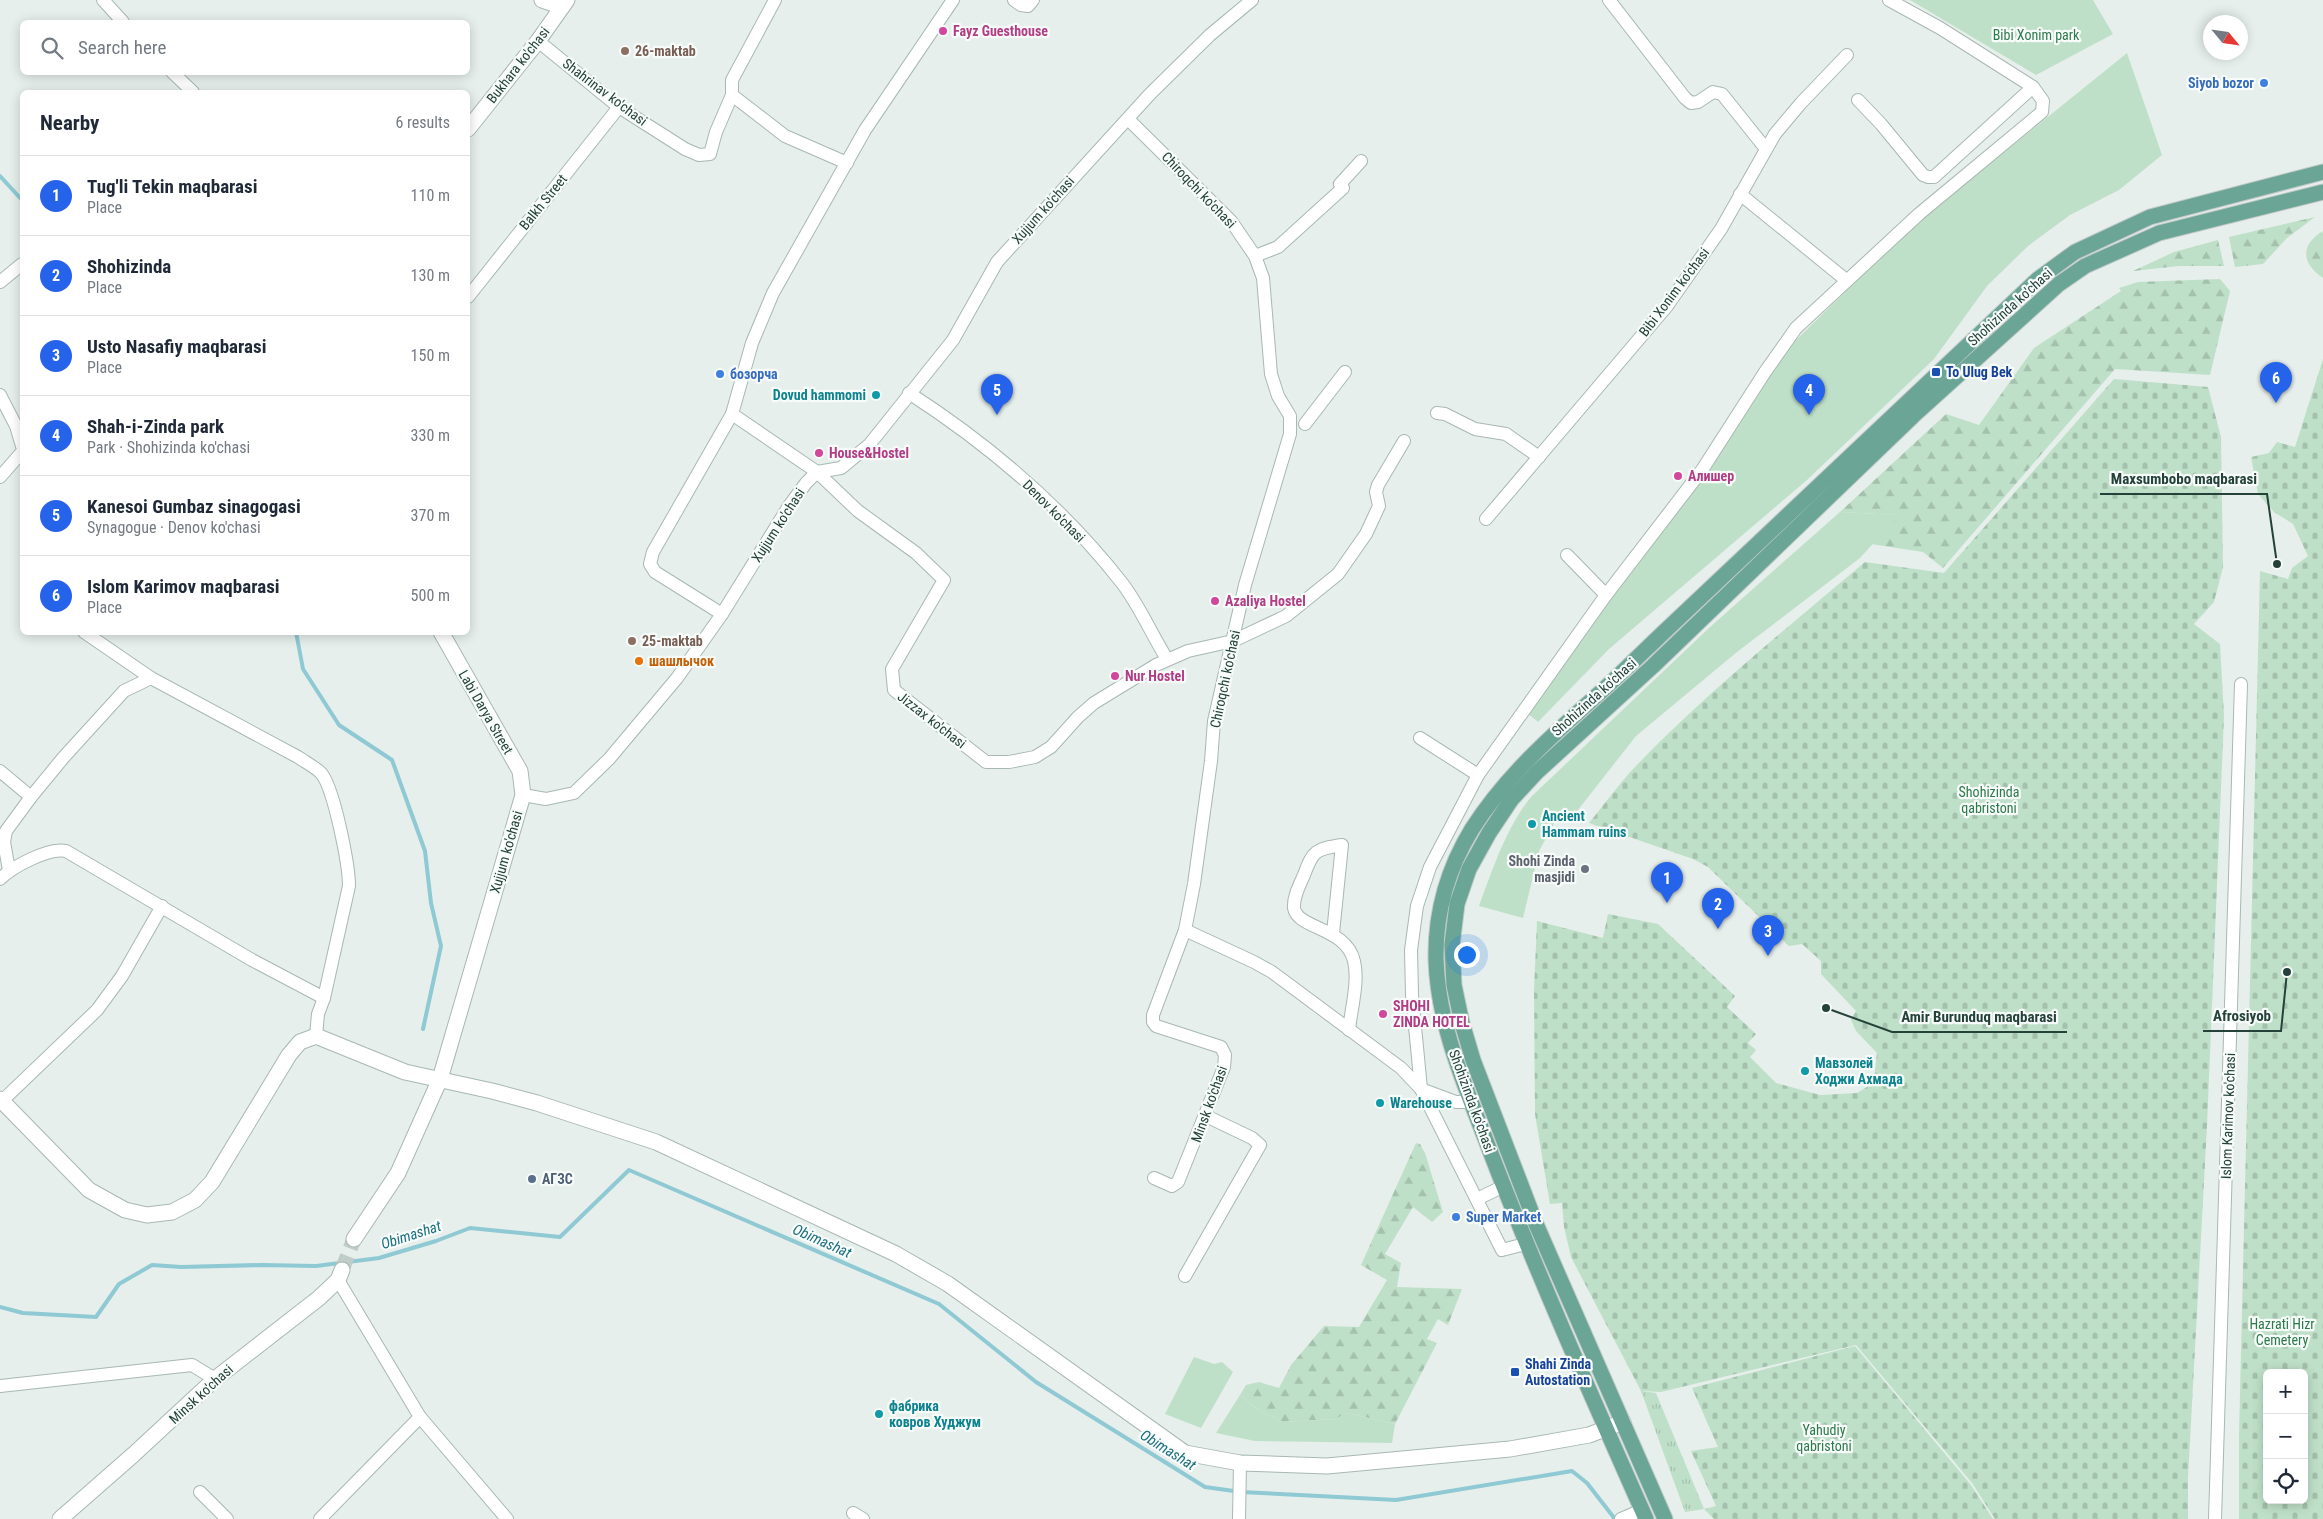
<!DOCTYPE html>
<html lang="en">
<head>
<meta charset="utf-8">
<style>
  :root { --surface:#fff; --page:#f2f2f3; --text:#1f2937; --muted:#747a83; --line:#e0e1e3; --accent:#2563eb }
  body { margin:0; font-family:"Roboto Condensed",sans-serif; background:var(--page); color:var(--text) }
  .controls { position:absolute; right:15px; bottom:15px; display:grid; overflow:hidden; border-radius:8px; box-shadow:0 2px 12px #0003 }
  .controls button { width:45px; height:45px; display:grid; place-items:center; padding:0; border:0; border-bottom:1px solid var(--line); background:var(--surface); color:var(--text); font:25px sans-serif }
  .compass { position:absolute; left:2203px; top:15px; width:45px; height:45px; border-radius:50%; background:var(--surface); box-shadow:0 2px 12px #0003; rotate:119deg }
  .you { position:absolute; left:1466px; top:954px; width:18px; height:18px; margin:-12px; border:4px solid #fff; border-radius:50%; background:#1a73e8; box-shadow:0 0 0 8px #1a73e833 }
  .badge { display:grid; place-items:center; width:32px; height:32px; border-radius:50%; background:var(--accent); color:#fff; font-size:16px; font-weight:700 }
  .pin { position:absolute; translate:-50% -41px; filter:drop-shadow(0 1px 2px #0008) }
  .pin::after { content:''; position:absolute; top:26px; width:18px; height:15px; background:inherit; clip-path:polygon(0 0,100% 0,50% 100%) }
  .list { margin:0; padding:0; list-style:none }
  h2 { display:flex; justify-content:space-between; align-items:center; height:65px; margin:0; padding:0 20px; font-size:21px }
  h2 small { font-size:16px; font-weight:400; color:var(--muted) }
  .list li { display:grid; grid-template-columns:32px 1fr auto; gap:15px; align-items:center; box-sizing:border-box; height:80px; padding:0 20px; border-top:1px solid var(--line) }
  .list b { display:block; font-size:19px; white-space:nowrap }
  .list p { margin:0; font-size:16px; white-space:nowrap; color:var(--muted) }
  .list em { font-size:16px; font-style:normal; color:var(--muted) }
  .icon { flex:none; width:28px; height:28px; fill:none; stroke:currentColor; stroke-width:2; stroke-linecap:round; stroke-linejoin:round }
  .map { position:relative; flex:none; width:2323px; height:1519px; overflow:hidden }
  .search { position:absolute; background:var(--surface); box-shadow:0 2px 12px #0003; left:20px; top:20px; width:450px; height:55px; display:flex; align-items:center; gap:12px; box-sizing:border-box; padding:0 18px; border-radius:8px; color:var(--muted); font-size:19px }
  .panel { position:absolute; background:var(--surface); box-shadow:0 2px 12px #0003; left:20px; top:90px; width:450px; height:545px; border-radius:8px }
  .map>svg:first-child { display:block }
  .grass { fill:url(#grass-tufts) }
  .forest { fill:url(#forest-firs) }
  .cemetery { fill:url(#cemetery-stones); fill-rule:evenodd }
  .park { fill:#bfe0c8 }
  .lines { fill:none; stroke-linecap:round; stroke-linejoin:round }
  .stream { stroke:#8ec9d4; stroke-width:4 }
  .tertiary-tunnel { stroke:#bfccc8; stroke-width:15; stroke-dasharray:15 8; stroke-linecap:butt }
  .minor-casing { stroke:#a8b8b2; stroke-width:14 }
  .tertiary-casing { stroke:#a8b8b2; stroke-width:17 }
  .primary-casing { stroke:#c2cac8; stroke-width:17 }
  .minor { stroke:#fff; stroke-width:12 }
  .tertiary { stroke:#fff; stroke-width:15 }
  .primary { stroke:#6aa596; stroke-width:15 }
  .hotel-dot { fill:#d1479c; stroke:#f7fbf9; stroke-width:2 }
  .education-dot { fill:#8d6e63; stroke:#f7fbf9; stroke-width:2 }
  .shop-dot { fill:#3f7fe0; stroke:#f7fbf9; stroke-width:2 }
  .transit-dot { fill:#1a4fb4; stroke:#f7fbf9; stroke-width:2 }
  .culture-dot { fill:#0f9aa8; stroke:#f7fbf9; stroke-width:2 }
  .food-dot { fill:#e8710a; stroke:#f7fbf9; stroke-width:2 }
  .worship-dot { fill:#6b7280; stroke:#f7fbf9; stroke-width:2 }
  .service-dot { fill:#5c6f8a; stroke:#f7fbf9; stroke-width:2 }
  .labels { text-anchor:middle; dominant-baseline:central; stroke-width:4.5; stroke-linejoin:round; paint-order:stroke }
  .hotel-label { font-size:14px; font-weight:bold; fill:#b23c85; stroke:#f7fbf9; text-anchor:start }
  .park-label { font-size:14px; fill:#2d7a4b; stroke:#f7fbf9 }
  .education-label { font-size:14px; font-weight:bold; fill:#785e54; stroke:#f7fbf9; text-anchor:start }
  .street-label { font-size:14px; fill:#24423a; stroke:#f7fbf9 }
  .shop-label { font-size:14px; font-weight:bold; fill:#366cbe; stroke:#f7fbf9; text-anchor:start }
  .transit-label { font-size:14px; font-weight:bold; fill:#164399; stroke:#f7fbf9; text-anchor:start }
  .culture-label { font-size:14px; font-weight:bold; fill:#0d838f; stroke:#f7fbf9; text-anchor:start }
  .food-label { font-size:14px; font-weight:bold; fill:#c56008; stroke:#f7fbf9; text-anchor:start }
  .worship-label { font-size:14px; font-weight:bold; fill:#5b616d; stroke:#f7fbf9; text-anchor:end }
  .service-label { font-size:14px; font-weight:bold; fill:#4e5e75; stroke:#f7fbf9; text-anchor:start }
  .water-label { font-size:15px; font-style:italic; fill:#1c6f80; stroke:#f7fbf9 }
  .leader { fill:none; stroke:#24423a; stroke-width:2 }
  .callout-dot { fill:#24423a; stroke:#f7fbf9; stroke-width:2 }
  .callout-label { font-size:15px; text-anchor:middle; font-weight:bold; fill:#24423a; stroke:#f7fbf9; stroke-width:4.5; stroke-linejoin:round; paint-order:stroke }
</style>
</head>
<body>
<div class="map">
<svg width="2323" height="1519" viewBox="0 0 2323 1519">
  <defs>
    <pattern id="grass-tufts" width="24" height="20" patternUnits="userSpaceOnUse" patternTransform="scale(1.25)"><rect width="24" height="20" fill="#bfe0c8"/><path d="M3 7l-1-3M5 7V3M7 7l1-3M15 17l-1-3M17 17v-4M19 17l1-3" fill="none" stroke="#a4c1ad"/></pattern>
    <pattern id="forest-firs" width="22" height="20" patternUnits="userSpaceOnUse" patternTransform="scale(1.25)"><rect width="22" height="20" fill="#bfe0c8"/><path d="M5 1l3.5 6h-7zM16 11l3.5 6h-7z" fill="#a4c1ad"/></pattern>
    <pattern id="cemetery-stones" width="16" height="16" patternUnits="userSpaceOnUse" patternTransform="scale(1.25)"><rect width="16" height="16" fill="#bfe0c8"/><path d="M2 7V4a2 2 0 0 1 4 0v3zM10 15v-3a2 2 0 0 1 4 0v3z" fill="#a4c1ad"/></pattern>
  </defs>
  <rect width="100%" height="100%" fill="#e6efeb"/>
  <polygon class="grass" points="1641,1391 1656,1393 1704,1509 1685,1512"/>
  <g class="forest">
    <polygon points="2315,217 2287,238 2263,264 2235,267 2229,237"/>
    <path d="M2323,231V278C2301,263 2300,245 2323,231Z"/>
    <polygon points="2218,240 2224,266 2179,266 2133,271 2174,252"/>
    <polygon points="2220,279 2230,291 2210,375 2115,369 1943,568 1923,552 1871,544 1898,515 1840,512 1946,414 1979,425 2034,348 2121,291 2119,288 2138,282"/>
    <polygon points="1416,1143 1420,1144 1425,1153 1443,1212 1432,1222 1413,1207 1385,1254 1401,1263 1397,1287 1462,1289 1448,1325 1438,1319 1427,1339 1437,1343 1395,1424 1347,1413 1336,1419 1283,1422 1257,1409 1240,1395 1246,1385 1259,1382 1279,1388 1291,1365 1324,1326 1359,1327 1387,1280 1361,1265"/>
  </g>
  <g class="cemetery">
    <path d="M2323,359V1519H2239V1434L2260,571L2288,579L2292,568L2308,556L2293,524L2274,512L2258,494L2251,457L2269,453L2277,442L2295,447ZM2267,1373H2304V1500H2267Z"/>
    <path d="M2114,379L2208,387L2221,437L2223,567L2214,602L2194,624L2220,644L2224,716L2207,1126L2188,1478V1519H1995L1972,1483L1856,1345L1661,1392L1641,1391L1571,1257L1564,1227L1562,1203L1550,1204L1535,1114L1534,990L1537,921L1603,938L1608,914L1658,924L1735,996L1727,1007L1756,1034L1748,1043L1756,1050L1750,1057L1776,1083L1820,1095L1857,1093L1867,1087L1874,1079L1877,1053L1856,1031L1851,1020L1856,1011L1821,974V961L1802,944L1789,946L1708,867L1693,859L1589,823C1604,805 1618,785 1635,767C1706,693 1787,628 1865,562L1944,573Z"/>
    <polygon points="1855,1346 1971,1485 1993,1519 1714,1519 1704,1509 1716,1506 1691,1451 1718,1447 1692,1388"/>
  </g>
  <g class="park">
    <polygon points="1910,0 2093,0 2113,34 2036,75"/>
    <polygon points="2127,53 2162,155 2119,190 2070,215 2028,246 1987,286 1934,359 1807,480 1609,649 1538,722 1525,711 1795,341 1914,225"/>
    <path d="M1840,512L1899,515L1860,558L1737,652L1636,736L1574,815L1562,809L1539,851L1523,918L1479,906C1492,871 1507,825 1532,796L1710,627Z"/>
    <polygon points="1194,1357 1214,1364 1222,1362 1233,1372 1201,1428 1165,1414"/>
    <polygon points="1240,1395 1257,1409 1283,1422 1336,1419 1347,1413 1395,1424 1392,1443 1255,1441 1216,1433"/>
  </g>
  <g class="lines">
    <g class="stream">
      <polyline points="0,176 22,200"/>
      <polyline points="296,632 303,669 339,725 392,760 425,851 431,903 441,946 423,1029"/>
      <polyline points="0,1307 23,1313 96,1317 119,1284 152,1265 181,1267 261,1265 316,1266 379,1258 436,1241 470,1228 560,1237 629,1170 939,1304 1036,1382 1205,1487 1241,1492 1396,1500 1572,1471 1587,1483 1615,1519"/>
    </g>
    <polyline class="tertiary-tunnel" points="342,1270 354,1239"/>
    <g class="minor-casing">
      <g id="minor">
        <polyline points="103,0 123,22"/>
        <polyline points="1014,0 1021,5 1028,6 1033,0"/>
        <polyline points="1609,0 1685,98 1691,103 1698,102 1713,92 1722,94 1766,149"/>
        <polyline points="538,41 619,107 685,149 699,155 710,154 716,132 732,95 732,80 775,0"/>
        <polyline points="172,72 193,92"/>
        <polyline points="732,95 785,136 847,163"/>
        <polyline points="1858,100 1881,124 1923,175 1928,177 1934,177 2033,87"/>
        <polyline points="1128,119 1231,221 1255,256 1263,278 1271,374 1278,396 1290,416 1290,434 1245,585 1214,721 1211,761 1194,884 1185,930 1153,1015 1153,1022 1156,1026 1221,1047 1225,1055 1224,1067 1178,1182 1172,1186 1154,1178"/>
        <polyline points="1740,194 1846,280"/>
        <polyline points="1255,256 1278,247 1343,188 1340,184 1361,161"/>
        <polyline points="0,282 22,264"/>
        <polyline points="468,297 619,107"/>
        <path d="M909,393C988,444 1064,509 1122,583C1139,605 1152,635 1167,659"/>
        <polyline points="0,395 16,426 22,446"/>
        <polyline points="1437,413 1445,414 1475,429 1506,434 1539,457"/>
        <polyline points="732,414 817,472 858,511 916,553 944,580 892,669 894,690 986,762 1009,762 1035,757 1051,747 1078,717 1094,703 1156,665 1188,651 1233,641 1286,616 1338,574 1366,534 1379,506 1376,492 1378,485 1404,441"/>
        <polyline points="1305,424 1345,372"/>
        <polyline points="0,477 22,452"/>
        <polyline points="1486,519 1667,306 1721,229 1775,134 1801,103 1847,55"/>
        <polyline points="1567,555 1606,595"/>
        <polyline points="722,614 655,572 650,564 653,552 732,414 752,343 773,293 865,130 953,0"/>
        <path d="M84,632L151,678L298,757C305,762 315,767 321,773C334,788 349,865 349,886L324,998L318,1014L316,1036"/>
        <polyline points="1420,738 1478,775"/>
        <polyline points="0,771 31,797"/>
        <polyline points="523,795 546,799 574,793 609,759 677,678 722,614 789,506 806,483 817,472 841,468 869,445 953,340 997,262 1150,94 1210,35 1252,0"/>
        <polyline points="9,870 4,842 6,831 31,797 63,758 124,691 151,678"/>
        <path d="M0,879C12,867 49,847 66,851L252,960L324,998"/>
        <polyline points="1185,930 1254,962 1272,972 1401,1068 1421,1089 1456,1102 1472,1102"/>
        <path d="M1333,933L1342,845C1316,849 1313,850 1304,875C1300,884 1293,897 1294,908C1297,929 1346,927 1354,961C1359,982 1351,1009 1349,1030"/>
        <polyline points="2,1101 97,1010 122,976 162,906"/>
        <polyline points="1477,1199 1504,1186"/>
        <polyline points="1525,1244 1502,1250 1421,1089 1412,995 1411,950 1417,906 1430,867 1478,775 1606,595 1702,470 1765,372 1796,328 1919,214 2042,112 2043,101 2033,87 1940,28 1889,0"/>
        <polyline points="1185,1276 1260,1145 1252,1138 1206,1116"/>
        <polyline points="338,1280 420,1417 507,1519"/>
        <polyline points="0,1386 192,1365 215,1379"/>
        <polyline points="200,1492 227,1519"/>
        <polyline points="853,1513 863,1519"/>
        <polyline points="320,1519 420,1417"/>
        <polyline points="1239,1519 1240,1463"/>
        <polyline points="1621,1519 1642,1510"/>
        <polyline points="2215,1519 2241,684"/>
      </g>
    </g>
    <g class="tertiary-casing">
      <g id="tertiary">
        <polyline points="542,0 562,7"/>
        <polyline points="468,129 538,41 567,0"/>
        <polyline points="0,1099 89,1190 125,1210 147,1215 172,1212 195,1200 212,1182 289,1055 300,1042 316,1036 405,1072 492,1091 537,1103 656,1142 896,1254 948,1284 1185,1453 1240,1463 1327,1466 1510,1449 1589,1435 1623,1422"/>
        <polyline points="354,1239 398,1173 440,1079 523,795 520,771 441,632"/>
        <polyline points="60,1519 133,1455 215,1379 319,1298 338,1280 342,1270"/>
      </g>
    </g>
    <g class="primary-casing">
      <g id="primary">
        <path d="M1646,1519C1592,1397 1538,1276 1490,1151C1467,1090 1438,1027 1436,960C1435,913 1447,870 1472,829C1507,774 1555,733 1603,690C1624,671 1644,651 1664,632C1789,514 1913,396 2038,279L2075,252L2150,217L2323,172"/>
        <polyline points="1665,1519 1536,1224 1473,1060 1462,1023 1454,985 1452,945 1457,904 1469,869 1489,833 1511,800 1537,772 1653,666 1913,416 2059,284 2085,266 2159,233 2323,192"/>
      </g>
    </g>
    <use href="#minor" class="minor"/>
    <use href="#tertiary" class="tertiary"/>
    <use href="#primary" class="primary"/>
  </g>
  <g class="hotel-dot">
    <circle cx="943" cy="31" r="5"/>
    <circle cx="819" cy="453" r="5"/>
    <circle cx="1678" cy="476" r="5"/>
    <circle cx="1215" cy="601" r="5"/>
    <circle cx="1115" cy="676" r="5"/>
    <circle cx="1383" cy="1014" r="5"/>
  </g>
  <g class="education-dot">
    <circle cx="625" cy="51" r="5"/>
    <circle cx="632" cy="641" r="5"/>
  </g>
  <g class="shop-dot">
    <circle cx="2264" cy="83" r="5"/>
    <circle cx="720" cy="374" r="5"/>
    <circle cx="1456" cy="1217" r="5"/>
  </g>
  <g class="transit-dot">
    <rect x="1931" y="367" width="10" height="10" rx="2.5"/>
    <rect x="1510" y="1367" width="10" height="10" rx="2.5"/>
  </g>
  <g class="culture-dot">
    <circle cx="876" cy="395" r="5"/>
    <circle cx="1532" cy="824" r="5"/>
    <circle cx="1805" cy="1071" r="5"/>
    <circle cx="1380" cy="1103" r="5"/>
    <circle cx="879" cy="1414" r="5"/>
  </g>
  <circle class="food-dot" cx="639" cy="661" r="5"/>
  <circle class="worship-dot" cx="1585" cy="869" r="5"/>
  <circle class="service-dot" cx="532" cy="1179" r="5"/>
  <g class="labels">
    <g class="hotel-label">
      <text x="953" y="31">Fayz Guesthouse</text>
      <text x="829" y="453">House&amp;Hostel</text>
      <text x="1688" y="476">Алишер</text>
      <text x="1225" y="601">Azaliya Hostel</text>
      <text x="1125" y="676">Nur Hostel</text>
      <text x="1393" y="1006">SHOHI<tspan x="1393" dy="16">ZINDA HOTEL</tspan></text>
    </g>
    <g class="park-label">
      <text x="2036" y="35">Bibi Xonim park</text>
      <text x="1989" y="792">Shohizinda<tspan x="1989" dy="16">qabristoni</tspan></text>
      <text x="2282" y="1324">Hazrati Hizr<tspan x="2282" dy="16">Cemetery</tspan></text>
      <text x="1824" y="1430">Yahudiy<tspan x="1824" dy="16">qabristoni</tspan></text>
    </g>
    <g class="education-label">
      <text x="635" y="51">26-maktab</text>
      <text x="642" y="641">25-maktab</text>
    </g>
    <g class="street-label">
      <text transform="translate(518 65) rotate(-52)">Bukhara ko'chasi</text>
      <text transform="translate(605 92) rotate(37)">Shahrinav ko'chasi</text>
      <text transform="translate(1199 190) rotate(46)">Chiroqchi ko'chasi</text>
      <text transform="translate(543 202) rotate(-51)">Balkh Street</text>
      <text transform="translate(1043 210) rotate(-48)">Xujjum ko'chasi</text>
      <text transform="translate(1674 292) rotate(-53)">Bibi Xonim ko'chasi</text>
      <text transform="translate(2010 307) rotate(-42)">Shohizinda ko'chasi</text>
      <text transform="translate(1054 511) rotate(45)">Denov ko'chasi</text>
      <text transform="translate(778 525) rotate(-57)">Xujjum ko'chasi</text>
      <text transform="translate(1225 679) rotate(-78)">Chiroqchi ko'chasi</text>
      <text transform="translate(1594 697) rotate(-42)">Shohizinda ko'chasi</text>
      <text transform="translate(486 712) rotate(60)">Labi Darya Street</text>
      <text transform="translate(932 720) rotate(38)">Jizzax ko'chasi</text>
      <text transform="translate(506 852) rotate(-74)">Xujjum ko'chasi</text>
      <text transform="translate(1472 1101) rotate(70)">Shohizinda ko'chasi</text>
      <text transform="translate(1209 1104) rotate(-70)">Minsk ko'chasi</text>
      <text transform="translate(2228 1116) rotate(-88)">Islom Karimov ko'chasi</text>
      <text transform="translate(201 1394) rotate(-42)">Minsk ko'chasi</text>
    </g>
    <g class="shop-label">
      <text x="2254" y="83" text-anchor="end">Siyob bozor</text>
      <text x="730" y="374">бозорча</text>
      <text x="1466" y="1217">Super Market</text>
    </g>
    <g class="transit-label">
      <text x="1946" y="372">To Ulug Bek</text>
      <text x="1525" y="1364">Shahi Zinda<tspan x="1525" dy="16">Autostation</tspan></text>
    </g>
    <g class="culture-label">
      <text x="866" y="395" text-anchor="end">Dovud hammomi</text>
      <text x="1542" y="816">Ancient<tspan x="1542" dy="16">Hammam ruins</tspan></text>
      <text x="1815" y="1063">Мавзолей<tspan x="1815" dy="16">Ходжи Ахмада</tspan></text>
      <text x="1390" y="1103">Warehouse</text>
      <text x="889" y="1406">фабрика<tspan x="889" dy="16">ковров Худжум</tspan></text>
    </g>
    <g class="food-label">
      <text x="649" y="661">шашлычок</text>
    </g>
    <g class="worship-label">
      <text x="1575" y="861">Shohi Zinda<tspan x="1575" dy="16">masjidi</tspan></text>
    </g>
    <g class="service-label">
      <text x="542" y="1179">АГЗС</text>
    </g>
    <g class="water-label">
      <text transform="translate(411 1235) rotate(-18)">Obimashat</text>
      <text transform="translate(822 1241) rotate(24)">Obimashat</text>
      <text transform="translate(1168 1450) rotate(32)">Obimashat</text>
    </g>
  </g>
  <path class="leader" d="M2277 564L2267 494H2100M2287 972L2281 1031H2203M1826 1008L1892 1032H2067"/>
  <g class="callout-dot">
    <circle cx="2277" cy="564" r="5"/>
    <circle cx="2287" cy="972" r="5"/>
    <circle cx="1826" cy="1008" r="5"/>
  </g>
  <g class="callout-label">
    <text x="2184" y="484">Maxsumbobo maqbarasi</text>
    <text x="2242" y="1021">Afrosiyob</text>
    <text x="1979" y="1022">Amir Burunduq maqbarasi</text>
  </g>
</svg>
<div class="controls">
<button>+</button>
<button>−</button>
<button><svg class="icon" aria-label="locate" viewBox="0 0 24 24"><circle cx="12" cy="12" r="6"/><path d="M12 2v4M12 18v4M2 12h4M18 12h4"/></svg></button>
</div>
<svg class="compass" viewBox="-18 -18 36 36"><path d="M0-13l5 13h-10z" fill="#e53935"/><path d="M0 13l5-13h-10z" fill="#747a83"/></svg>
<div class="you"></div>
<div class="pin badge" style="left:1667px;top:903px">1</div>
<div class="pin badge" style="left:1718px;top:929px">2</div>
<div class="pin badge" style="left:1768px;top:956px">3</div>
<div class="pin badge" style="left:1809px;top:415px">4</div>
<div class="pin badge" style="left:997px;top:415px">5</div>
<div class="pin badge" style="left:2276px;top:403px">6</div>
<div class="search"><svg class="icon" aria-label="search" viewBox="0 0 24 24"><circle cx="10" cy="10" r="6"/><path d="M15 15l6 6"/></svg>Search here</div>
<section class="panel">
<h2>Nearby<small>6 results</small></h2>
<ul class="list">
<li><span class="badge">1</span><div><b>Tug'li Tekin maqbarasi</b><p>Place</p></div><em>110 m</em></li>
<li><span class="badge">2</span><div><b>Shohizinda</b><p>Place</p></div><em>130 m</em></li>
<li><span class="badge">3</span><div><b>Usto Nasafiy maqbarasi</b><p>Place</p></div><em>150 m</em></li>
<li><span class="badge">4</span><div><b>Shah-i-Zinda park</b><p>Park · Shohizinda ko'chasi</p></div><em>330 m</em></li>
<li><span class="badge">5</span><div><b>Kanesoi Gumbaz sinagogasi</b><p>Synagogue · Denov ko'chasi</p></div><em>370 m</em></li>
<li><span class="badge">6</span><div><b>Islom Karimov maqbarasi</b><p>Place</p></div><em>500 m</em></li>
</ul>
</section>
</div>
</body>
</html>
